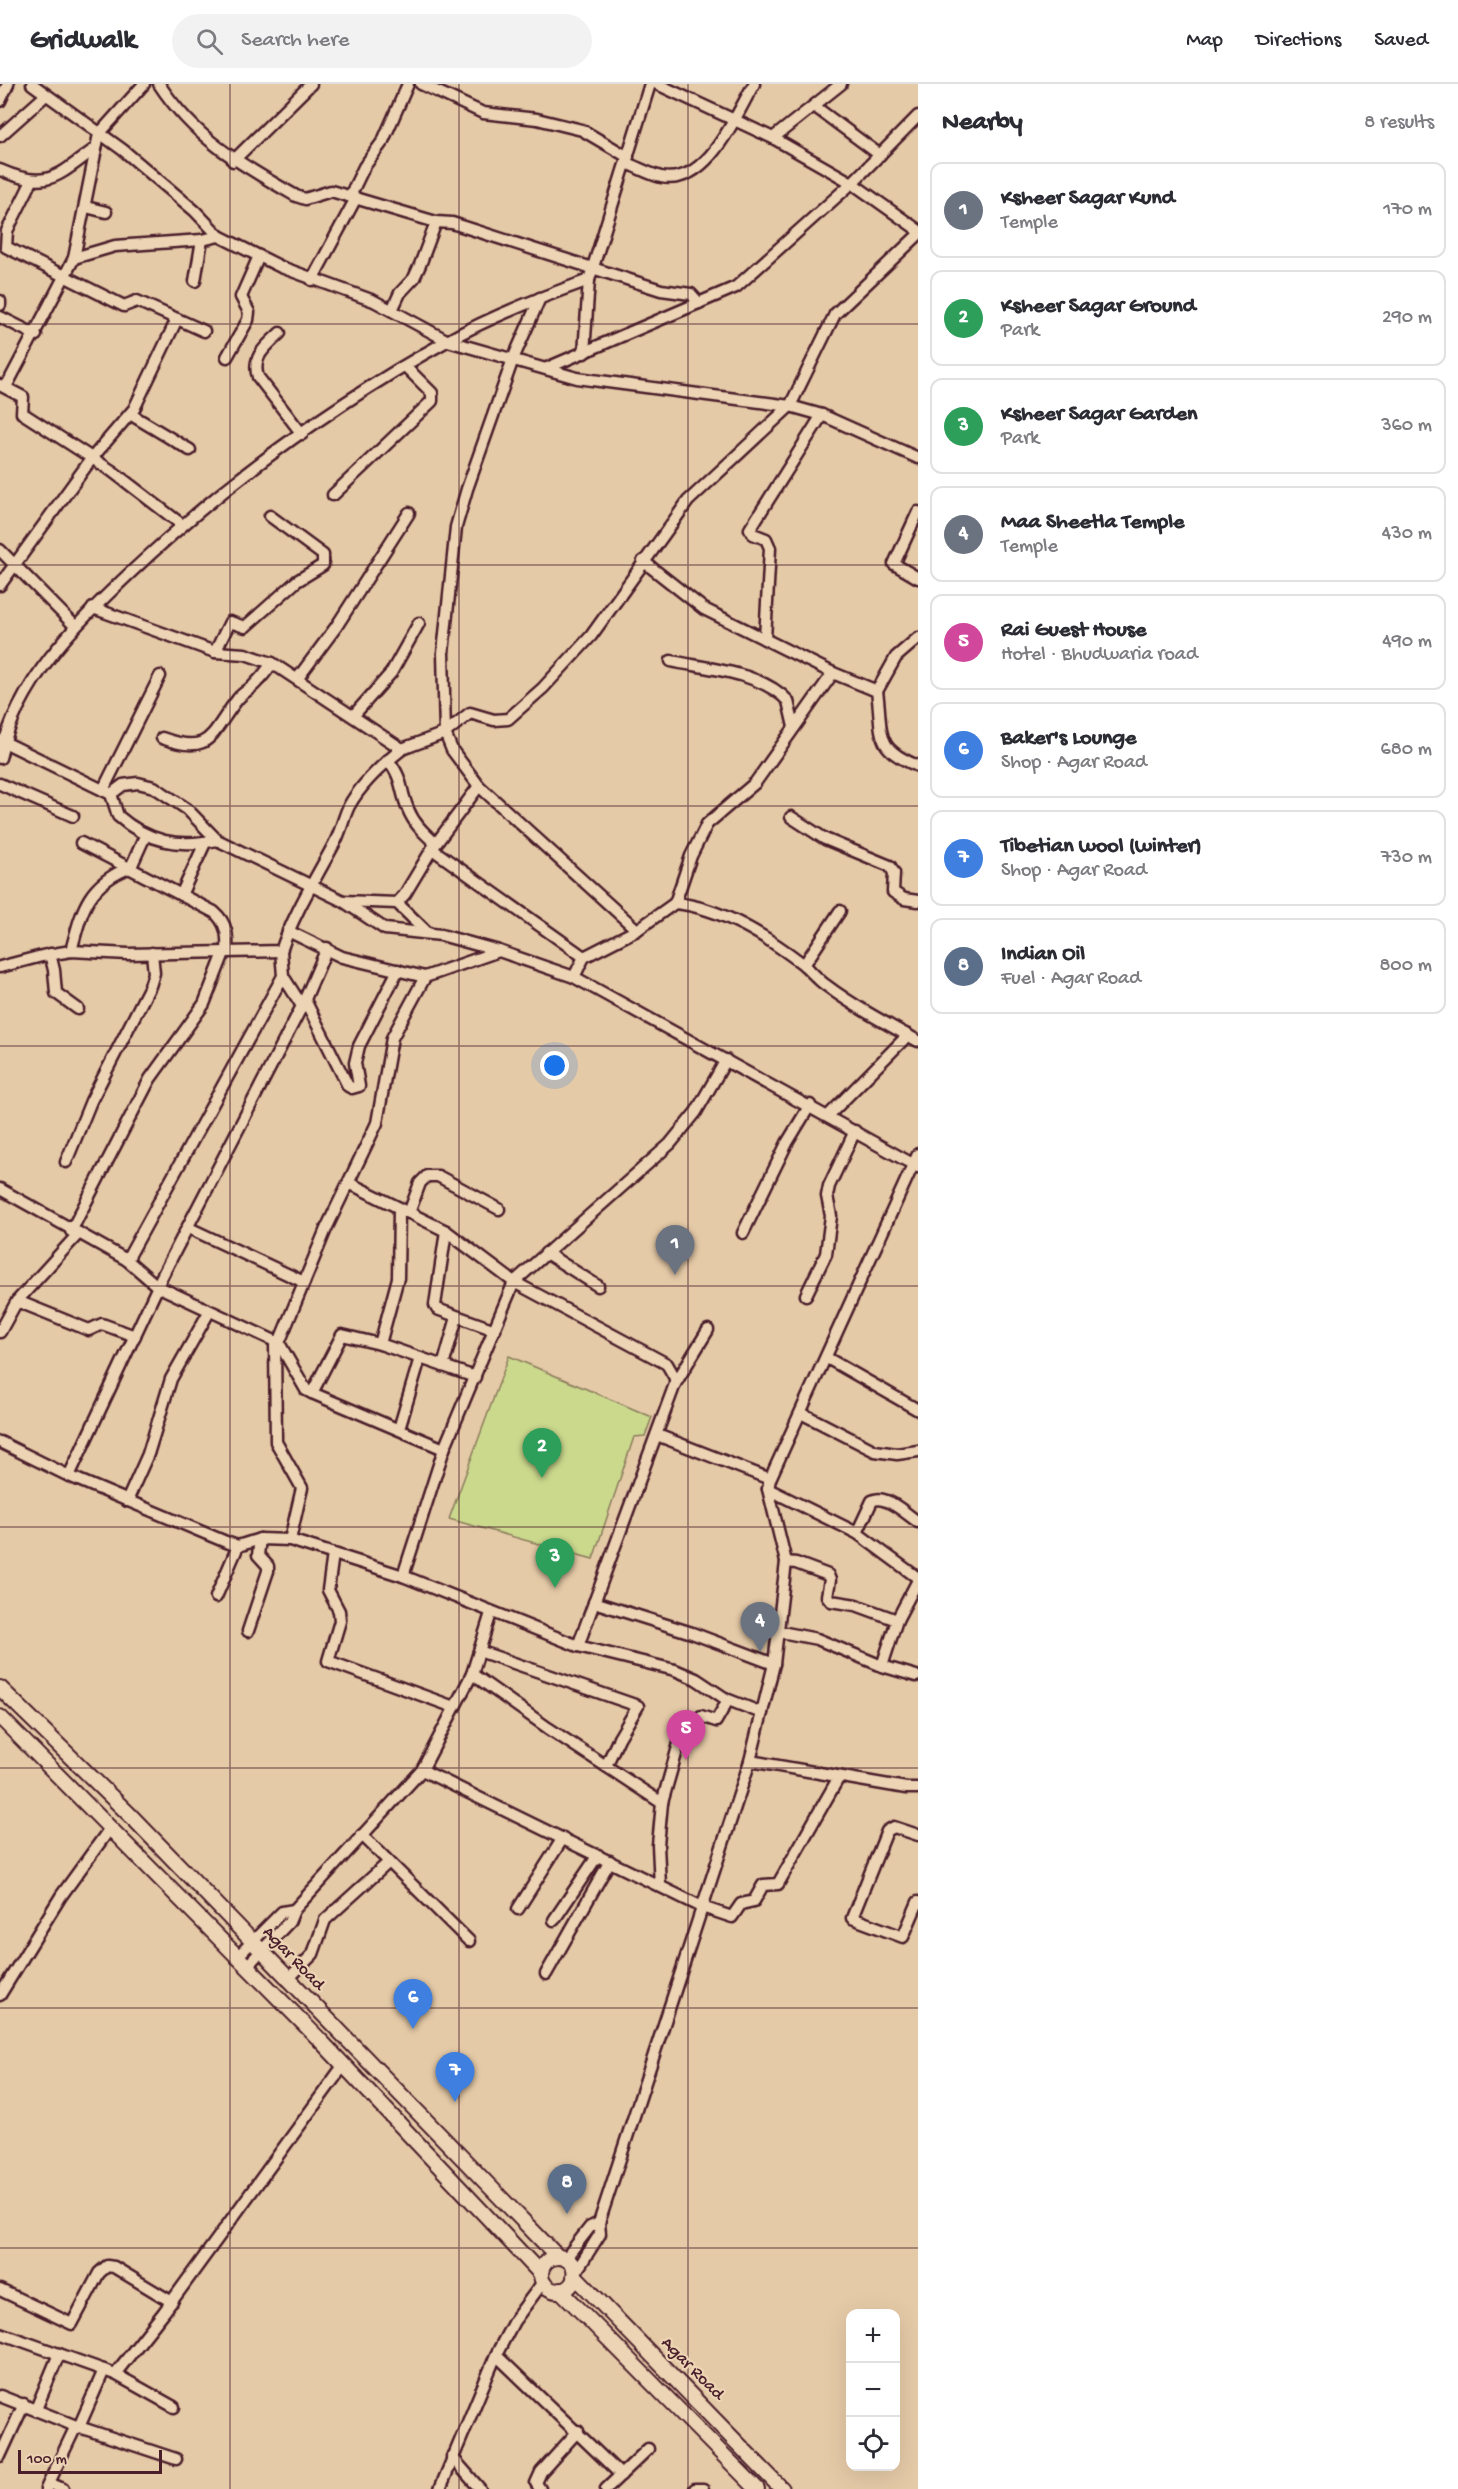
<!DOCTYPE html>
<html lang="en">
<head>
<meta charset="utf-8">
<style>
  :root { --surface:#fff; --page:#f2f2f3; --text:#2b2b33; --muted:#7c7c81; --line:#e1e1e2; --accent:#b45309 }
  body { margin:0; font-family:"Gochi Hand",sans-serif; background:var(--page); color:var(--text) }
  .controls { position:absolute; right:18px; bottom:18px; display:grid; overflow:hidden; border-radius:12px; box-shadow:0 6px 24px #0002 }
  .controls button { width:54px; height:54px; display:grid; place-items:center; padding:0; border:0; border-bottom:2px solid var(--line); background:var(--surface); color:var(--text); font:30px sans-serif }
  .scale { position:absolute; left:18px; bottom:15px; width:144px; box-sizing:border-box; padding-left:6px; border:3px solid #4a1f2b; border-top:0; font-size:16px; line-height:21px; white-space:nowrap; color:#4a1f2b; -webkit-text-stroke:4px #ecd4b4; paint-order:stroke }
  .you { position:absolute; left:555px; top:982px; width:21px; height:21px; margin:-15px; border:4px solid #fff; border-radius:50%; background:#1a73e8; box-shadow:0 0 0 9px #1a73e833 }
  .badge { display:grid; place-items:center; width:39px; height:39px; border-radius:50%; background:var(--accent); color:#fff; font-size:20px; font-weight:700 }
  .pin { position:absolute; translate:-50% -50px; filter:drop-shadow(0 2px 3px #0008) }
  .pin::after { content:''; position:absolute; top:32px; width:21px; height:18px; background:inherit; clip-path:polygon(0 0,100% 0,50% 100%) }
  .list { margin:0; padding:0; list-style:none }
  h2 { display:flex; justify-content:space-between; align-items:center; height:78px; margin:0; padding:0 24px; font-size:26px }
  h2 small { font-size:20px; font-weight:400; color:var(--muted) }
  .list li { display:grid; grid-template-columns:39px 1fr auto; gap:18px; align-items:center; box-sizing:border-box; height:96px; margin:0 12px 12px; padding:0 12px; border:2px solid var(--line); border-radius:12px }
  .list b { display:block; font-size:22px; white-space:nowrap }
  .list p { margin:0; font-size:20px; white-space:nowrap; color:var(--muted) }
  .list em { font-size:20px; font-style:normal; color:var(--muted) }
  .icon { flex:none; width:33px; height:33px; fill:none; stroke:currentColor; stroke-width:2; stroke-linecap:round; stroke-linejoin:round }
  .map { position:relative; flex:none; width:918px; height:2405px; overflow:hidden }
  header { display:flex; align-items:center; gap:36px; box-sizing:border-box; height:84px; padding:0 30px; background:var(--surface); border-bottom:2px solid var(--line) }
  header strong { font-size:28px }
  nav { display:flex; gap:33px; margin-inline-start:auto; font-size:21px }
  .search { width:420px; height:54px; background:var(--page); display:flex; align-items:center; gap:15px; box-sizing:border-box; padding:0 21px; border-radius:33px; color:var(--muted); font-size:22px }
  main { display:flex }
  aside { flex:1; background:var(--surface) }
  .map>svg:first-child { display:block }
  .green { fill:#cbd98d; stroke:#8a7c5c; stroke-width:1.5 }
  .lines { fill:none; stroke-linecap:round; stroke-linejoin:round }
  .minor-casing { stroke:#4a1f2b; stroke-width:15 }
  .major-casing { stroke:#4a1f2b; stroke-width:18 }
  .minor { stroke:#ecd4b4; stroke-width:10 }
  .major { stroke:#ecd4b4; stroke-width:14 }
  .grid { fill:none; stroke:#4a1f2b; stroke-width:1.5; stroke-opacity:0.55 }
  .labels { text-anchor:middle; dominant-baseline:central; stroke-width:4.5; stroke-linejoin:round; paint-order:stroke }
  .street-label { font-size:18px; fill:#4a1f2b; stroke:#ecd4b4 }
</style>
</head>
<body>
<header>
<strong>Gridwalk</strong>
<div class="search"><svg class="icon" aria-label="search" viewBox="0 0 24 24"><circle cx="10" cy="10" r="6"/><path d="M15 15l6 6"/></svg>Search here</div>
<nav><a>Map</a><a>Directions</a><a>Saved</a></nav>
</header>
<main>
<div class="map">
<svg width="918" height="2405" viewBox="0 0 918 2405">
  <rect width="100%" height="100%" fill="#e5caa7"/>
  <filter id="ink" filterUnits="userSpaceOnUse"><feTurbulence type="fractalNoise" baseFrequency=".0167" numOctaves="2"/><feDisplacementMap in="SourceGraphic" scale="12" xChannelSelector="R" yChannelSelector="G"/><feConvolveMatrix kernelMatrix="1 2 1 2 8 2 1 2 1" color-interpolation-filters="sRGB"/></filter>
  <g filter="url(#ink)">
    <polygon class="green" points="509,1272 652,1333 645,1352 634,1353 593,1475 449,1435"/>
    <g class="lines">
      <g class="minor-casing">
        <g id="minor">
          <polyline points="32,0 123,66 195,127 219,152 281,183 374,217 448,257 577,294 790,322 822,331 918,374"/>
          <path d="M159,0C195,55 240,80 296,112L305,115L331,107L436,138L452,139L661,206L691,210L699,219"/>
          <polyline points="421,0 483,29 537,35 582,46 628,73"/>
          <polyline points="657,0 773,54 852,99 918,146"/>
          <polyline points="0,17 8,0"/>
          <polyline points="814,22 880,71"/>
          <polyline points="0,52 46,11"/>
          <polyline points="773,54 841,0"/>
          <polyline points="233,77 311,0"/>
          <path d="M626,79C637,83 649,90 661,93C708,102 735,32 754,0"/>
          <path d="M0,86C48,107 57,92 96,64"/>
          <polyline points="32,97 7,147 6,163 124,222 137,217 204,247"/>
          <polyline points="350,112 364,83 383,57 408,0"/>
          <polyline points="86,123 106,128"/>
          <polyline points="74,174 115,162 202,156 219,152"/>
          <polyline points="312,196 356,114"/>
          <polyline points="195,197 202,156"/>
          <path d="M540,214L513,275L467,405L456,443L443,569L445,649L452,666L479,702L637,846L675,819C722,824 766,852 803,880C811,887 818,896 827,902C855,923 887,940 918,957"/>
          <polyline points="0,217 0,221"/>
          <polyline points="392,226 400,209 414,194 420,181 436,138"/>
          <polyline points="0,233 36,251"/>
          <path d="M280,249C267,262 251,272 258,293L302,350"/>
          <polyline points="584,269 589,196"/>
          <polyline points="227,273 248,236 249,228 241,213 259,172"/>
          <polyline points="547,284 736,203 852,99 918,32"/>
          <polyline points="0,301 23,313 22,329 112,387 181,440"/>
          <polyline points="6,303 74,174 99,50 144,0"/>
          <polyline points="130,330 190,366"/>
          <polyline points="333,411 432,317 432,309 406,283"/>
          <polyline points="918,428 894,480 918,494"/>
          <polyline points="0,466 75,542"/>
          <polyline points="643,477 704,525 833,589 877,607 896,573 918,554"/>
          <polyline points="0,501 92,374 134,325 177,235"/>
          <polyline points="93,524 215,568 245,570 272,579 402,665 445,649 470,629 494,636 508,635 543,604 591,552 688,417 790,322 835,230 918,151"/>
          <polyline points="765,555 770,464 766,455 753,450 750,445 822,331"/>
          <polyline points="215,568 230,538 245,543 297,497 323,481 323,471 270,432"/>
          <path d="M671,577C709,585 761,588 788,617L794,643"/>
          <polyline points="298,594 336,543 409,429"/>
          <path d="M877,607C883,650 873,664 918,682"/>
          <polyline points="353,632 391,589 419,539"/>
          <path d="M162,654C212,672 210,650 237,616C241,610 249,606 254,601C261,594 267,587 272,579"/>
          <polyline points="0,656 111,710 123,701 138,699 154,703 187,725 217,756 343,817 385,845 441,851 499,867 574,893 918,1083"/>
          <path d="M0,674C18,597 74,542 129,490C224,400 332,321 447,257C492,232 541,213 589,196L650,0"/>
          <path d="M388,676C404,696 399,704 408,725C414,740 424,749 435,759"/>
          <polyline points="0,700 73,732"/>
          <polyline points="479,702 432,765 584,873"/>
          <polyline points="103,706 160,592"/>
          <path d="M111,710L118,732C148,758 178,764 217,756"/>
          <polyline points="791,733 825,755 890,782 894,789 893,808 904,815 918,817"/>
          <path d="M81,759L214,828C227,839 228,852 227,868"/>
          <polyline points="181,811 205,759"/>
          <polyline points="343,817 397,819 428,849"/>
          <polyline points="397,819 405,810 432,765"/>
          <polyline points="675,819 691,772 707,740 755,699 833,589"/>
          <polyline points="288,847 342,873 425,893"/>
          <path d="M71,867C82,826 87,800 131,783L145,752"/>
          <polyline points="50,870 54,886 56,909 78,925"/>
          <polyline points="804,881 840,827"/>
          <path d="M0,883L42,872L71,867L128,870L281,867C294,829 315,796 334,760C341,748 343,734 349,722C361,700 383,680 402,665"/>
          <polyline points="574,893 584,873 637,846"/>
          <polyline points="305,916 348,1002 352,1004 359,1002 355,979 359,962 398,886"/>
          <polyline points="302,922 327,864"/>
          <polyline points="828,1032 908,951"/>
          <polyline points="66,1078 91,1017 150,902 154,889 152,869"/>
          <polyline points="349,1099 446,1147 514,1198 670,1060 696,1028 726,976"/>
          <polyline points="0,1105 127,1176 157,1202 279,1259 306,1306 312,1309 444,1365 403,1492"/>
          <polyline points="409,1129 420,1099 427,1092 438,1092 499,1125"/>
          <polyline points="189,1144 304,1198"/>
          <polyline points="71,1147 150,995 204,920 224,869"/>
          <polyline points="446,1147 435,1221 437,1225 495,1246"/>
          <polyline points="743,1149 787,1059 810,1021"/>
          <polyline points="546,1169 598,1202"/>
          <polyline points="127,1176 283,892 281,867"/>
          <polyline points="157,1202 302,922 283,892"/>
          <polyline points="806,1211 826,1170 831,1132 827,1112 829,1102 855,1047"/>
          <polyline points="17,1217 89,1246 102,1240 135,1252"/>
          <polyline points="0,1248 17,1217 79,1149"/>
          <polyline points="275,1257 276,1358 302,1404 290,1456"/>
          <polyline points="279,1259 326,1145 377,1039 392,954 425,893 499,867"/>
          <polyline points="380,1260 398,1194 399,1124"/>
          <polyline points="827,1274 918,1326"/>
          <polyline points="443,1282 457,1233"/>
          <polyline points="675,1300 708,1246"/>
          <polyline points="312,1309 342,1251 380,1260 475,1293"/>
          <polyline points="801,1329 875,1367 897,1370 918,1367"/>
          <polyline points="399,1345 420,1274"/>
          <polyline points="657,1351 770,1395"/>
          <polyline points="0,1358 69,1392 226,1458 238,1462 260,1455 290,1456 403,1492 578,1562 675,1586 696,1595 726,1615 762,1629"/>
          <polyline points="444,1365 514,1198 667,1280 675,1294 675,1300 578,1562"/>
          <polyline points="69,1392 158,1202"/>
          <polyline points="768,1405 857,1449 918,1494"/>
          <polyline points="127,1417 148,1370 171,1295 209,1228"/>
          <path d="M857,1449L872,1417C885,1409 906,1430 918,1438"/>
          <polyline points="333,1470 328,1506 339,1527 340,1537 328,1577 454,1623"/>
          <polyline points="786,1478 796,1479 828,1491 830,1496 827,1512 831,1517 856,1521 897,1536"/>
          <polyline points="216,1513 238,1462"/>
          <polyline points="594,1518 692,1549 774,1580"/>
          <polyline points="248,1547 268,1487 268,1482 258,1471 260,1455"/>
          <polyline points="776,1547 817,1555 882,1582 897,1536 918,1496"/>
          <polyline points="479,1567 638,1622 619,1654 606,1682"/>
          <polyline points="882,1582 916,1592"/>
          <polyline points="472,1590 548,1644 662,1719 658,1761 660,1802"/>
          <polyline points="750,1677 906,1704 918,1704"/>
          <polyline points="422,1686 702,1823 732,1833 741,1820 754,1817 763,1801 778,1800 839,1693"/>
          <polyline points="662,1719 680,1656 701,1632 716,1637 728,1616"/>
          <polyline points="362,1751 469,1857"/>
          <polyline points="918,1751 894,1743 887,1747 852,1834 903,1853 918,1818"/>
          <polyline points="518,1825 563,1754"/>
          <polyline points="294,1826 422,1686 472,1590 491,1529"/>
          <polyline points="554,1836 598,1771"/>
          <polyline points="236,1874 282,1828 294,1826 289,1838 246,1883"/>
          <polyline points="546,1890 610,1777"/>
          <polyline points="287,1896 313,1870 325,1836 389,1778"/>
          <polyline points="0,1911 61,1812 111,1743"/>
          <polyline points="599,2139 750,1677 774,1580 786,1478 768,1405 770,1395 918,1070"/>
          <polyline points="565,2175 590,2143 599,2139 600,2150 574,2191"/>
          <polyline points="0,2206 72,2240 99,2189 107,2182 114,2183 172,2218"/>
          <polyline points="0,2249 115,2290 164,2228 343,1982"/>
          <polyline points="496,2271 621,2391"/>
          <polyline points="115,2290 174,2323"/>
          <polyline points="0,2312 76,2342 176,2375"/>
          <polyline points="36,2325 59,2270"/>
          <polyline points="79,2343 104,2286"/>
          <polyline points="0,2372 24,2320"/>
          <polyline points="452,2373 480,2405"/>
          <polyline points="49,2399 63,2405"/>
          <polyline points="46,2405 76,2342"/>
          <polyline points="440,2405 496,2271 514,2237 543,2198"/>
          <polyline points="540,2405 536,2399 541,2388 578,2347"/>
          <polyline points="606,2405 648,2365"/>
          <polyline points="695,2405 703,2405"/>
        </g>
      </g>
      <g class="major-casing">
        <g id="major">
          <polyline points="0,1604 131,1732 558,2173"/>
          <polyline points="0,1633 319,1955 541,2190"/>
          <circle cx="558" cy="2190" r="17"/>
          <polyline points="574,2191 782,2405"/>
          <polyline points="560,2206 757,2405"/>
        </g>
      </g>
      <use href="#minor" class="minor"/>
      <use href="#major" class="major"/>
    </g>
  </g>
  <path class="grid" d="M230,0V2405M459,0V2405M688,0V2405M0,240H918M0,481H918M0,722H918M0,962H918M0,1202H918M0,1443H918M0,1684H918M0,1924H918M0,2164H918"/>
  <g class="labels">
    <g class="street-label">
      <text transform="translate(293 1875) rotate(46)">Agar Road</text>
      <text transform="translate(692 2285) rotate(45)">Agar Road</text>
    </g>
  </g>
</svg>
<div class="controls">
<button>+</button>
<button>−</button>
<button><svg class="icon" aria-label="locate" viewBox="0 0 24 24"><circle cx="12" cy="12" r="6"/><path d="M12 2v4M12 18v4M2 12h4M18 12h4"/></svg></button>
</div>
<div class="scale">100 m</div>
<div class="you"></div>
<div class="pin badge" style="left:675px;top:1191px;background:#6b7280">1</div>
<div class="pin badge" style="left:542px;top:1394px;background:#2e9e5b">2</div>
<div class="pin badge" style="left:555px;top:1504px;background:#2e9e5b">3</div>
<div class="pin badge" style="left:760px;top:1568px;background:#6b7280">4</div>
<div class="pin badge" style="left:686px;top:1676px;background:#d1479c">5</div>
<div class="pin badge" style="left:413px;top:1945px;background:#3f7fe0">6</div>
<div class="pin badge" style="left:455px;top:2018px;background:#3f7fe0">7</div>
<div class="pin badge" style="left:567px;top:2130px;background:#5c6f8a">8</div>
</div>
<aside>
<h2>Nearby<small>8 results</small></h2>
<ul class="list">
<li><span class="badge" style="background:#6b7280">1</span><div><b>Ksheer Sagar Kund</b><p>Temple</p></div><em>170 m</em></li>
<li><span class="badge" style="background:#2e9e5b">2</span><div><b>Ksheer Sagar Ground</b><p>Park</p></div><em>290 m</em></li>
<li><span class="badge" style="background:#2e9e5b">3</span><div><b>Ksheer Sagar Garden</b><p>Park</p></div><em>360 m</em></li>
<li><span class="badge" style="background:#6b7280">4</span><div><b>Maa Sheetla Temple</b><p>Temple</p></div><em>430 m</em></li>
<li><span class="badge" style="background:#d1479c">5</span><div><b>Rai Guest House</b><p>Hotel · Bhudwaria road</p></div><em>490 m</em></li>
<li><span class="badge" style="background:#3f7fe0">6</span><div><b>Baker's Lounge</b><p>Shop · Agar Road</p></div><em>680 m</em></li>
<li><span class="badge" style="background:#3f7fe0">7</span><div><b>Tibetian wool (winter)</b><p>Shop · Agar Road</p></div><em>730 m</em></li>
<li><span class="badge" style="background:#5c6f8a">8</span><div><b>Indian Oil</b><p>Fuel · Agar Road</p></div><em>800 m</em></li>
</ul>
</aside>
</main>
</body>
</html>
